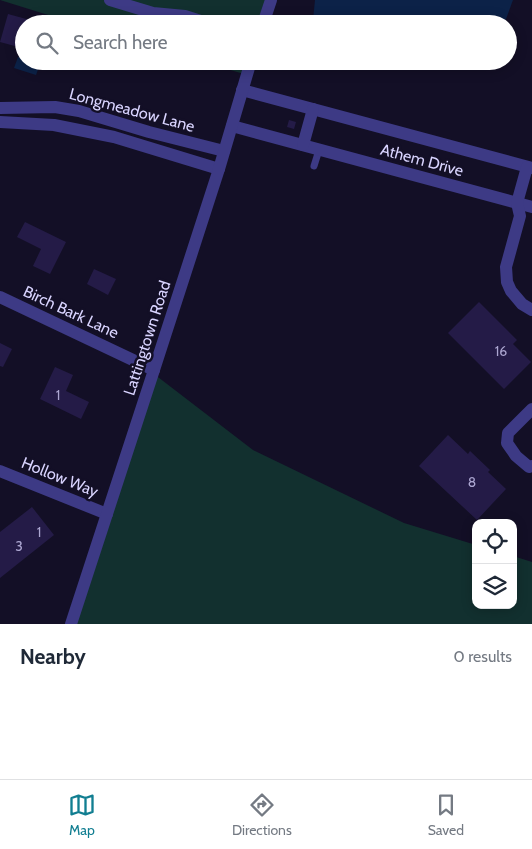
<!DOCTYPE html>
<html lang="en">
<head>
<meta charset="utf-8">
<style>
  :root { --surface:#fff; --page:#f2f2f3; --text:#1f2937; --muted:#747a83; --line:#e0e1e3; --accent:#117e91 }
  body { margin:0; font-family:Cabin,sans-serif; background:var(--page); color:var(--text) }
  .controls { position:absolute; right:15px; bottom:15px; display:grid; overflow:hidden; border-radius:10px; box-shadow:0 2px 12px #0003 }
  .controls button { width:45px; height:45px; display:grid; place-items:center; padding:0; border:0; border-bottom:1px solid var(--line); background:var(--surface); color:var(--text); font:25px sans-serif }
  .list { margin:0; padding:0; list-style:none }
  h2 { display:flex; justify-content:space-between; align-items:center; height:65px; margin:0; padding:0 20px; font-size:21px }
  h2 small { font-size:16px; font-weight:400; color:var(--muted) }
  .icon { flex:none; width:28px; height:28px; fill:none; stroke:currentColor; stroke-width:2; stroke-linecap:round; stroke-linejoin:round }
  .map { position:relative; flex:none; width:532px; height:624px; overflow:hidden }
  .search { position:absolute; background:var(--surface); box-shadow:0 2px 12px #0003; left:15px; right:15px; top:15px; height:55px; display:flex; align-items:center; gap:12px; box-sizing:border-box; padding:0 18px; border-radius:28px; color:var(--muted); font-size:19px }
  .sheet { height:155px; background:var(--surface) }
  nav { display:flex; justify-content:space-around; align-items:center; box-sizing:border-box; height:70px; border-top:1px solid var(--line); background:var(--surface); font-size:14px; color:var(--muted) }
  nav a { display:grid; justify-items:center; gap:2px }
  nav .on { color:var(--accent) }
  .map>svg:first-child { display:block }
  .green { fill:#12302f }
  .water { fill:#0c2248 }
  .building { fill:#241b47 }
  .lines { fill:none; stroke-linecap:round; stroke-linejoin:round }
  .service { stroke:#3d3a85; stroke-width:7 }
  .minor { stroke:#3d3a85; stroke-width:12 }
  .tertiary { stroke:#3d3a85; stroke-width:12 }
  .labels { text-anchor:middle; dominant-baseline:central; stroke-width:5; stroke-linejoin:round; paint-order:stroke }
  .number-label { font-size:14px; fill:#aca6d1 }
  .street-label { font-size:16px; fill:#d9d4ff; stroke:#130f26 }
</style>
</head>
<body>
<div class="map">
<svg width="532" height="624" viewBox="0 0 532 624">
  <rect width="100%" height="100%" fill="#130f26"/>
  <g class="green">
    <polygon points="0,0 270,0 263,24 77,24"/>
    <polygon points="201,61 251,61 247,75"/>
    <polygon points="154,374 253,450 404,523 476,545 476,605 513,605 513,556 532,562 532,624 75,624"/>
  </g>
  <g class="water">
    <polygon points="315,0 513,0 506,19 499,24 316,24 313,20"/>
    <polygon points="18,57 24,59 24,61 31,61 40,64 36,75 14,68"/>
  </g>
  <g class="building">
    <polygon points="8,14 30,20 29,24 24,24 24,41 22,48 0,42"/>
    <polygon points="289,120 296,122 294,129 287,127"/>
    <polygon points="25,222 66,242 50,274 33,266 41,249 17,237"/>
    <polygon points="94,269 116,279 108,295 87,284"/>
    <polygon points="479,302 517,340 513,344 531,362 504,389 448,333"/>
    <polygon points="0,343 12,349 3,367 0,366"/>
    <polygon points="55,367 73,375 66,391 89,402 81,419 40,399"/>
    <polygon points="448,435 468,454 470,451 490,470 488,472 506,489 477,520 419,466"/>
    <polygon points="32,507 54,535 0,578 0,532"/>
  </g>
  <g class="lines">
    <polyline class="service" points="314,166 319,150"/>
    <g class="minor">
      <polyline points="110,0 153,13 185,16 210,24"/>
      <polyline points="242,90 532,168"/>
      <polyline points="0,108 55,107 79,111 149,132 224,151"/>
      <polyline points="0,122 54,125 114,137 219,169"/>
      <polyline points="232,126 532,207"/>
      <polyline points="303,145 313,109"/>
      <polyline points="527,167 517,203 520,216 506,267 507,282 511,291 522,304 532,310"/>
      <polyline points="0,297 154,370"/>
      <polyline points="532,409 508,433 507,443 516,456 529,467 532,466"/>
      <polyline points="0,471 107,514"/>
    </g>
    <g class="tertiary">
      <polyline points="263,24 271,0"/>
      <polyline points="71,624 154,370 219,169 251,61"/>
    </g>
  </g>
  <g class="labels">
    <g class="number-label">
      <text x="501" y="351">16</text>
      <text x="58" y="395">1</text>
      <text x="472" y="482">8</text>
      <text x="39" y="532">1</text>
      <text x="19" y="546">3</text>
    </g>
    <g class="street-label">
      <text transform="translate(132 110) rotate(15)">Longmeadow Lane</text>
      <text transform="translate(422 160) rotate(15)">Athem Drive</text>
      <text transform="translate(71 312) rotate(25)">Birch Bark Lane</text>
      <text transform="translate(147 338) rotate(-72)">Lattingtown Road</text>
      <text transform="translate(60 477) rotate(22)">Hollow Way</text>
    </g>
  </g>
</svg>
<div class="controls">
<button><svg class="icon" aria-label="locate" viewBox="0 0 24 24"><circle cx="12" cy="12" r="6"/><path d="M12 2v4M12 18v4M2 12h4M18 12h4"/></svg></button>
<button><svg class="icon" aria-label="layers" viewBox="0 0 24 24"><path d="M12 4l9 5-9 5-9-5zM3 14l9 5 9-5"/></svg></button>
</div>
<div class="search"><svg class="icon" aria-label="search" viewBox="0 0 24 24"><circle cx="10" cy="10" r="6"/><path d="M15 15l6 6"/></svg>Search here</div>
</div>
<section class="sheet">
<h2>Nearby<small>0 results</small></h2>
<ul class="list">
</ul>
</section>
<nav>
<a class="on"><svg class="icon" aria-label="map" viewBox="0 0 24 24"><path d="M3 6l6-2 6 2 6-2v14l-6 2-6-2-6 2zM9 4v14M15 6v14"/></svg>Map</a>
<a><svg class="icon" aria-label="directions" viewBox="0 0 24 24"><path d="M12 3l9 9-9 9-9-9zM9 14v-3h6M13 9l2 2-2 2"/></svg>Directions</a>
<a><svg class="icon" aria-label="saved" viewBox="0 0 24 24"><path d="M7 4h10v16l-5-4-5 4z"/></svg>Saved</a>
</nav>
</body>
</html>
